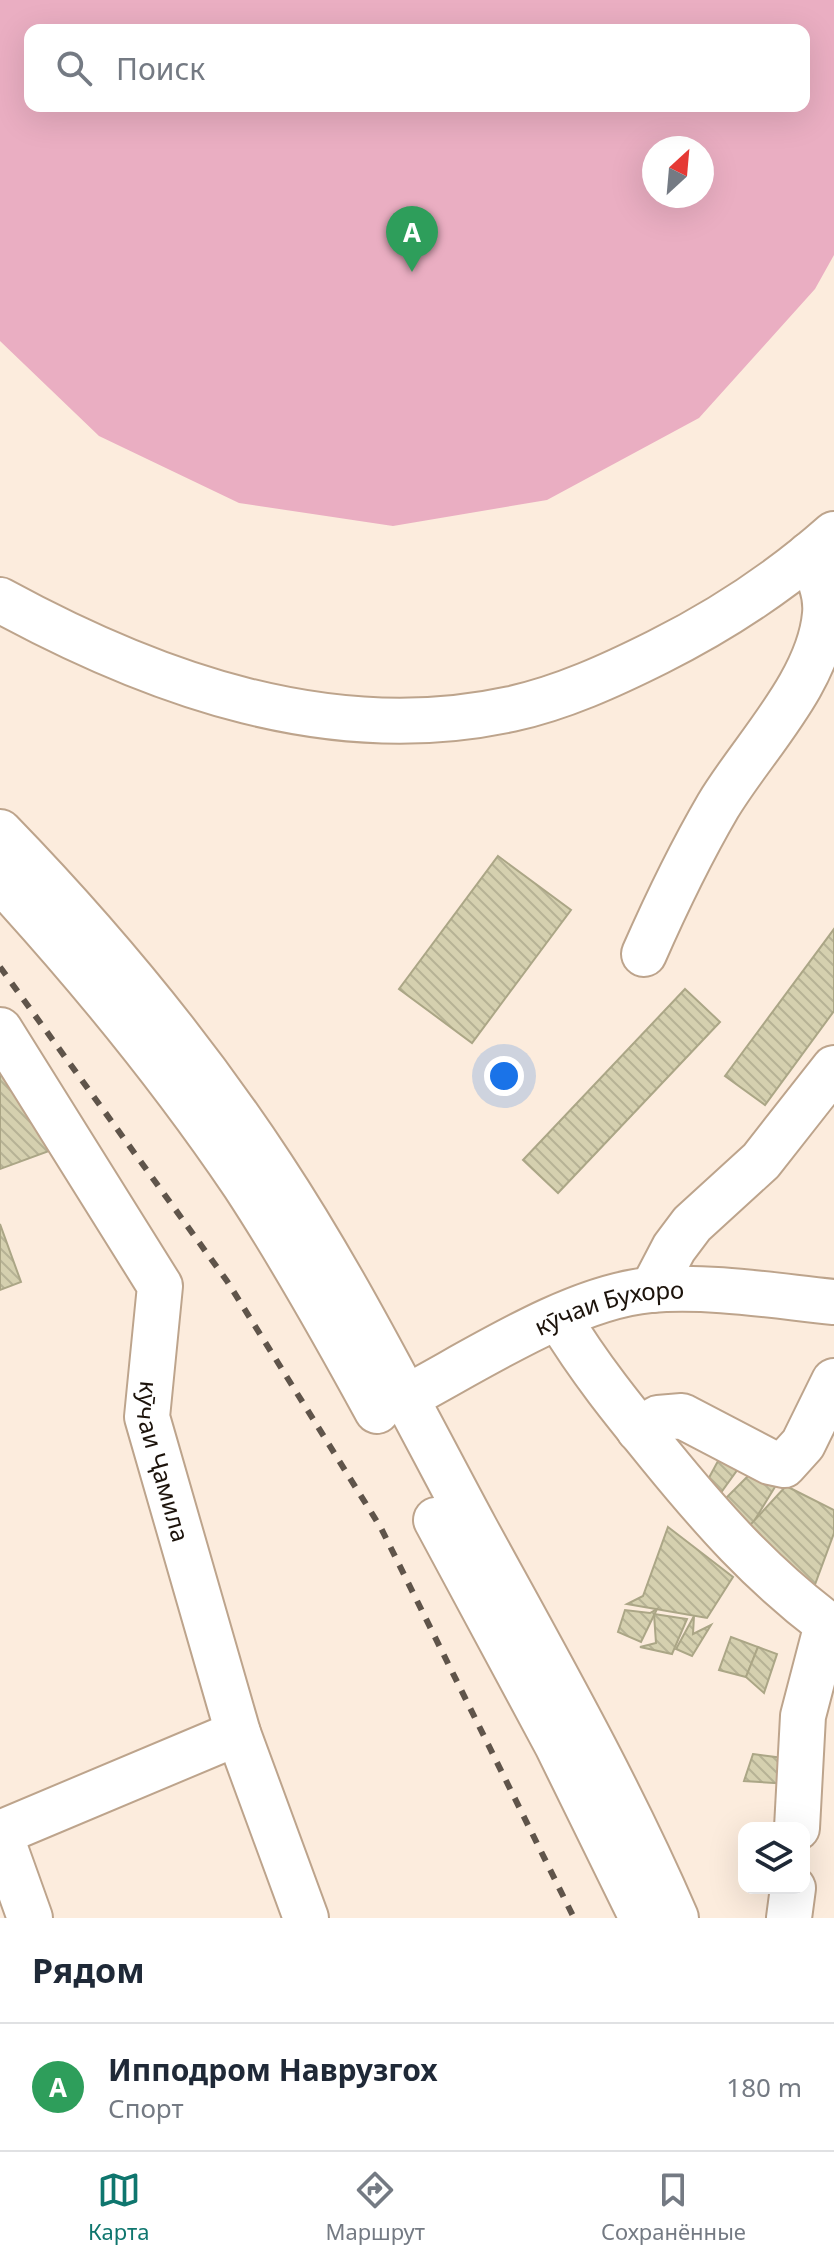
<!DOCTYPE html>
<html lang="ru">
<head>
<meta charset="utf-8">
<style>
  :root { --surface:#fff; --page:#f2f2f3; --text:#1f2937; --muted:#747a83; --line:#e0e1e3; --accent:#0f766e }
  body { margin:0; font-family:"Noto Sans",sans-serif; background:var(--page); color:var(--text) }
  .controls { position:absolute; right:24px; bottom:24px; display:grid; overflow:hidden; border-radius:16px; box-shadow:0 8px 32px #0002 }
  .controls button { width:72px; height:72px; display:grid; place-items:center; padding:0; border:0; border-bottom:2px solid var(--line); background:var(--surface); color:var(--text); font:40px sans-serif }
  .compass { position:absolute; left:642px; top:136px; width:72px; height:72px; border-radius:50%; background:var(--surface); box-shadow:0 8px 32px #0002; rotate:26deg }
  .you { position:absolute; left:504px; top:1076px; width:28px; height:28px; margin:-20px; border:6px solid #fff; border-radius:50%; background:#1a73e8; box-shadow:0 0 0 12px #1a73e833 }
  .badge { display:grid; place-items:center; width:52px; height:52px; border-radius:50%; background:var(--accent); color:#fff; font-size:26px; font-weight:700 }
  .pin { position:absolute; translate:-50% -66px; filter:drop-shadow(0 2px 4px #0008) }
  .pin::after { content:''; position:absolute; top:42px; width:28px; height:24px; background:inherit; clip-path:polygon(0 0,100% 0,50% 100%) }
  .list { margin:0; padding:0; list-style:none }
  h2 { display:flex; justify-content:space-between; align-items:center; height:104px; margin:0; padding:0 32px; font-size:34px }
  h2 small { font-size:26px; font-weight:400; color:var(--muted) }
  .list li { display:grid; grid-template-columns:52px 1fr auto; gap:24px; align-items:center; box-sizing:border-box; height:128px; padding:0 32px; border-top:2px solid var(--line) }
  .list b { display:block; font-size:30px; white-space:nowrap }
  .list p { margin:0; font-size:26px; white-space:nowrap; color:var(--muted) }
  .list em { font-size:26px; font-style:normal; color:var(--muted) }
  .icon { flex:none; width:44px; height:44px; fill:none; stroke:currentColor; stroke-width:2; stroke-linecap:round; stroke-linejoin:round }
  .map { position:relative; flex:none; width:834px; height:1918px; overflow:hidden }
  .search { position:absolute; background:var(--surface); box-shadow:0 8px 32px #0002; left:24px; right:24px; top:24px; height:88px; display:flex; align-items:center; gap:20px; box-sizing:border-box; padding:0 28px; border-radius:16px; color:var(--muted); font-size:30px }
  .sheet { height:232px; background:var(--surface) }
  nav { display:flex; justify-content:space-around; align-items:center; box-sizing:border-box; height:112px; border-top:2px solid var(--line); background:var(--surface); font-size:22px; color:var(--muted) }
  nav a { display:grid; justify-items:center; gap:4px }
  nav .on { color:var(--accent) }
  .map>svg:first-child { display:block }
  .pitch { fill:#eaaec2; fill-rule:evenodd }
  .building { fill:url(#building-back-hatch); stroke:#aba686; stroke-width:2 }
  .lines { fill:none; stroke-linecap:round; stroke-linejoin:round }
  .minor-casing { stroke:#bda48c; stroke-width:48 }
  .minor { stroke:#fff; stroke-width:44 }
  .rail { stroke:#5f544a; stroke-width:6; stroke-dasharray:10 10; stroke-linecap:butt }
  .labels { text-anchor:middle; dominant-baseline:central; stroke-width:6; stroke-linejoin:round; paint-order:stroke }
  .street-label { font-size:24px; fill:#1c130b; stroke:#fdfdfd }
</style>
</head>
<body>
<div class="map">
<svg width="834" height="1918" viewBox="0 0 834 1918">
  <defs>
    <pattern id="building-back-hatch" width="6" height="6" patternUnits="userSpaceOnUse" patternTransform="scale(2)"><rect width="6" height="6" fill="#d5d0af"/><path d="M-1 5l2 2M0 0l6 6M5-1l2 2" fill="none" stroke="#b6b295"/></pattern>
  </defs>
  <rect width="100%" height="100%" fill="#fcecdd"/>
  <path class="pitch" d="M0,0H834V255L815,289L699,418L547,500L393,526L239,503L99,436L0,341ZM30,30H804V106H30ZM654,148H702V196H654Z"/>
  <g class="building">
    <polygon points="498,856 571,910 472,1043 399,989"/>
    <polygon points="834,929 834,1011 765,1105 725,1076"/>
    <polygon points="685,989 720,1022 558,1193 523,1160"/>
    <polygon points="0,1063 49,1151 0,1169"/>
    <polygon points="0,1224 21,1282 0,1290"/>
    <polygon points="724,1450 743,1462 712,1505 705,1485"/>
    <polygon points="753,1471 778,1482 745,1536 718,1506"/>
    <polygon points="786,1486 834,1510 834,1533 810,1598 740,1536"/>
    <polygon points="668,1527 733,1577 707,1618 627,1604 643,1596"/>
    <polygon points="657,1609 641,1642 618,1632 625,1610 650,1613"/>
    <polygon points="654,1614 687,1619 672,1654 640,1647 656,1643"/>
    <polygon points="694,1616 693,1634 711,1625 692,1656 676,1649"/>
    <polygon points="731,1637 758,1647 746,1677 719,1670"/>
    <polygon points="758,1647 777,1654 764,1693 746,1677"/>
    <polygon points="753,1754 783,1758 789,1784 744,1781"/>
  </g>
  <g class="lines">
    <g class="minor-casing">
      <g id="minor">
        <path d="M0,600C156,685 332,748 511,709C562,698 612,675 658,652C722,620 781,581 834,534"/>
        <path d="M0,832C100,935 193,1047 272,1167C348,1282 410,1407 475,1528C545,1656 618,1784 676,1918"/>
        <path d="M0,879C88,975 171,1076 244,1184C292,1257 335,1334 377,1411"/>
        <path d="M644,954C666,904 690,854 718,806C752,749 819,683 825,614C827,593 818,574 809,555"/>
        <path id="s1" d="M0,1030L160,1286L147,1417L238,1733L306,1918"/>
        <polyline points="652,1290 674,1248 692,1224 761,1161 834,1068"/>
        <path d="M559,1318C589,1368 624,1411 660,1455C713,1520 760,1573 827,1624L803,1716L797,1828"/>
        <path id="s2" d="M405,1398C475,1361 572,1297 650,1290C710,1285 775,1296 834,1302"/>
        <polyline points="639,1430 658,1418 682,1416 770,1462 784,1465 803,1444 834,1381"/>
        <polyline points="436,1520 557,1745 642,1918"/>
        <polyline points="0,1833 238,1733"/>
        <polyline points="0,1834 30,1918"/>
        <polyline points="789,1918 793,1888"/>
      </g>
    </g>
    <use href="#minor" class="minor"/>
    <polyline class="rail" points="0,967 227,1281 381,1528 574,1918"/>
  </g>
  <g class="labels">
    <g class="street-label">
      <text stroke="none"><textPath href="#s2" startOffset="226">кӯчаи Бухоро</textPath></text>
      <text stroke="none"><textPath href="#s1" startOffset="480">кӯчаи Ҷамила</textPath></text>
    </g>
  </g>
</svg>
<div class="controls">
<button><svg class="icon" aria-label="layers" viewBox="0 0 24 24"><path d="M12 4l9 5-9 5-9-5zM3 14l9 5 9-5"/></svg></button>
</div>
<svg class="compass" viewBox="-18 -18 36 36"><path d="M0-13l5 13h-10z" fill="#e53935"/><path d="M0 13l5-13h-10z" fill="#747a83"/></svg>
<div class="you"></div>
<div class="pin badge" style="left:412px;top:272px;background:#2e9e5b">A</div>
<div class="search"><svg class="icon" aria-label="search" viewBox="0 0 24 24"><circle cx="10" cy="10" r="6"/><path d="M15 15l6 6"/></svg>Поиск</div>
</div>
<section class="sheet">
<h2>Рядом<small></small></h2>
<ul class="list">
<li><span class="badge" style="background:#2e9e5b">A</span><div><b>Ипподром Наврузгох</b><p>Спорт</p></div><em>180 m</em></li>
</ul>
</section>
<nav>
<a class="on"><svg class="icon" aria-label="map" viewBox="0 0 24 24"><path d="M3 6l6-2 6 2 6-2v14l-6 2-6-2-6 2zM9 4v14M15 6v14"/></svg>Карта</a>
<a><svg class="icon" aria-label="directions" viewBox="0 0 24 24"><path d="M12 3l9 9-9 9-9-9zM9 14v-3h6M13 9l2 2-2 2"/></svg>Маршрут</a>
<a><svg class="icon" aria-label="saved" viewBox="0 0 24 24"><path d="M7 4h10v16l-5-4-5 4z"/></svg>Сохранённые</a>
</nav>
</body>
</html>
